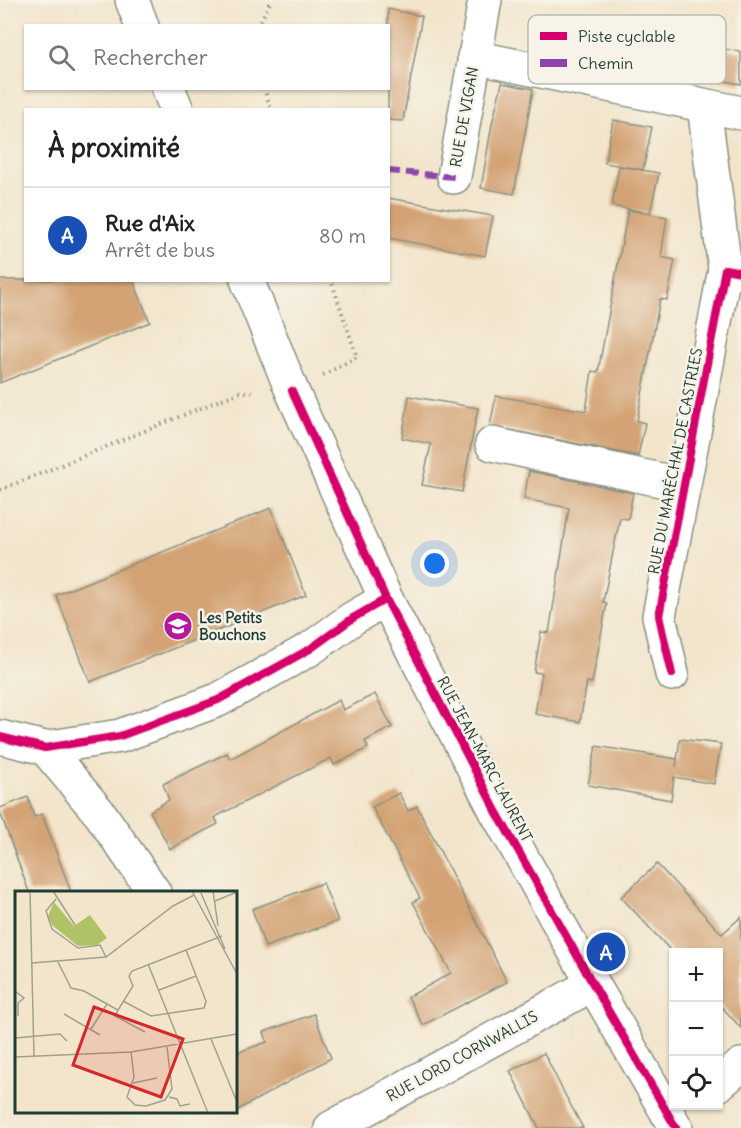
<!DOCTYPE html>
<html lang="fr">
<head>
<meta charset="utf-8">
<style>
  :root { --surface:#fff; --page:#f6f6f6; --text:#202124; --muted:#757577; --line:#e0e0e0; --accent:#0f766e }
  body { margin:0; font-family:Delius,sans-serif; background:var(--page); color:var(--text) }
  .controls { position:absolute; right:18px; bottom:18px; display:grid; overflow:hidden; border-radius:0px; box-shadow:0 2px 4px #0004 }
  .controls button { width:54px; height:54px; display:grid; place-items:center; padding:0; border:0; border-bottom:2px solid var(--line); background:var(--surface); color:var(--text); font:30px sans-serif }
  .you { position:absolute; left:435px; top:564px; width:21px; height:21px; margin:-15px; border:4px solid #fff; border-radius:50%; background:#1a73e8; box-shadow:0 0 0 9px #1a73e833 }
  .badge { display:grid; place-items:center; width:39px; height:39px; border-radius:50%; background:var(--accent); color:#fff; font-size:20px; font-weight:700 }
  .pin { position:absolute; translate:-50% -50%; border:3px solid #fff; box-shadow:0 2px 6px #0006 }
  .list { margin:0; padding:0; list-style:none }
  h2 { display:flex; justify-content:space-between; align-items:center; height:78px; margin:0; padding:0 24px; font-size:26px }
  h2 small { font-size:20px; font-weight:400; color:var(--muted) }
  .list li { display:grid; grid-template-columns:39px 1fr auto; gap:18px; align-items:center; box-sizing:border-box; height:96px; padding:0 24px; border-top:2px solid var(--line) }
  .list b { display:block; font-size:22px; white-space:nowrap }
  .list p { margin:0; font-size:20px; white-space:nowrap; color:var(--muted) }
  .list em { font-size:20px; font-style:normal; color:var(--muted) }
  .icon { flex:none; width:33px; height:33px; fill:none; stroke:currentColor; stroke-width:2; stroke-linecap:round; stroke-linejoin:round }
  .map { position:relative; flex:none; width:741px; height:1128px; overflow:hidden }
  .search { position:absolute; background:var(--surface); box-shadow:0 2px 4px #0004; left:24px; top:24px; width:366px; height:66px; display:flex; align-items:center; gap:15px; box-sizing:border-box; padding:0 21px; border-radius:0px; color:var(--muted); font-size:22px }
  .panel { position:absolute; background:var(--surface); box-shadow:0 2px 4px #0004; left:24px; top:108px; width:366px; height:174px; border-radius:0px }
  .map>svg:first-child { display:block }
  .building { fill:#d3a375 }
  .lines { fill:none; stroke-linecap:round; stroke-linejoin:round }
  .minor-casing { stroke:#889180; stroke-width:36 }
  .path { stroke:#889180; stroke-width:4; stroke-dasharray:1.5 4.5; stroke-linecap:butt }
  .minor { stroke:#fff; stroke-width:33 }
  .quiet { stroke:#8e44ad; stroke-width:6; stroke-dasharray:12 6; stroke-linecap:butt }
  .cycleway-casing { stroke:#f7f3e8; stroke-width:11 }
  .cycleway { stroke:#d6006c; stroke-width:8 }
  .labels { text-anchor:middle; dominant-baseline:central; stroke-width:5; stroke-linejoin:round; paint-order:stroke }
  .street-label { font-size:15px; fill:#1f3d34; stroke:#f7f3e8 }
  .poi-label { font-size:15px; font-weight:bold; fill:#1f3d34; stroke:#f7f3e8; text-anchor:start }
  .inset-road { fill:none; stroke:#9ea28f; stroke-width:1.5 }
  .view { fill:#d62828; fill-opacity:0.15; stroke:#d62828; stroke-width:3 }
  .inset-edge { fill:none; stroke:#1f3d34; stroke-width:3 }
  .key { fill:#f7f3e8; stroke:#b6bcb2; stroke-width:1.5 }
  .key-label { font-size:16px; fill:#1f3d34 }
</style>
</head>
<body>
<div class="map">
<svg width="741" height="1128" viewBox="0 0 741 1128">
  <rect width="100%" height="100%" fill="#f7f3e8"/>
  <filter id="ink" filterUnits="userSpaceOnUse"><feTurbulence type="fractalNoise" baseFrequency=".0167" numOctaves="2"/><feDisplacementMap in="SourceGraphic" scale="12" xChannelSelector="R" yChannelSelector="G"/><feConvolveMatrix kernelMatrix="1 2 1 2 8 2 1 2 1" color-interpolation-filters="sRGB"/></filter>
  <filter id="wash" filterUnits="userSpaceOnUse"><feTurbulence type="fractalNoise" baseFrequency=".008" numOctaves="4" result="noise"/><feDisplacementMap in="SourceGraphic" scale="24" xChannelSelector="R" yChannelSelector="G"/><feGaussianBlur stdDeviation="1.35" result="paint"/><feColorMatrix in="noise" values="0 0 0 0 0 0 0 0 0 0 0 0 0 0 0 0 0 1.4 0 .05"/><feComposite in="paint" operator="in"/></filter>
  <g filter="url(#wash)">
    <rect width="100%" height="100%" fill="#f2e5cc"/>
    <g id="blocks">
      <g class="building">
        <polygon points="388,9 422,16 403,121 388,120"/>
        <polygon points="542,15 741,52 741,84 536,45"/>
        <polygon points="502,83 533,89 514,194 481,188 492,124"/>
        <polygon points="613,120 652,127 643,170 605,163"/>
        <polygon points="619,166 659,173 650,213 612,206"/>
        <polygon points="388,198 493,216 485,256 388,238"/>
        <polygon points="628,210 667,217 661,257 675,260 667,300 660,299 637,421 645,423 638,456 490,426 496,396 586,411 592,371 598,372"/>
        <polygon points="0,280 133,280 150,322 0,383"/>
        <polygon points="409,396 478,408 462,492 422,485 431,444 402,438"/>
        <polygon points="529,471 633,493 628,519 620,518 603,602 607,603 592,683 587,682 580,722 535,714 542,673 534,672 541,632 549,633 569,508 524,499"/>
        <polygon points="271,508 306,595 90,682 56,595"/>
        <polygon points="375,694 392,727 365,741 368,748 334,765 331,758 215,817 218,824 170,849 150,811 169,800 163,784 227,753 230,759 339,700 343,710"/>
        <polygon points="680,739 721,744 714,784 674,777 671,800 588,785 596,746 677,759 676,767"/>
        <polygon points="399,793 408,811 417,806 507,982 423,1025 408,997 451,973 413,902 420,898 372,807"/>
        <polygon points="28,797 34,817 42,814 71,892 29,892 0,812 0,808"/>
        <polygon points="657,864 722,934 741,917 741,1028 718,1003 718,952 674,952 674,954 621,897"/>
        <polygon points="323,883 338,921 265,947 252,909"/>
        <polygon points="314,1014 331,1058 236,1111 236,1053 267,1042 264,1032"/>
        <polygon points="544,1053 562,1089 583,1128 539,1128 510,1071"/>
      </g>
    </g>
  </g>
  <g filter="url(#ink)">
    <use href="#blocks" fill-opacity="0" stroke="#889180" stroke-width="1.5"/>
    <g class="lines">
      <g class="minor-casing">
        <g id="minor">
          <polyline points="132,0 142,26"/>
          <polyline points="474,57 741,113"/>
          <polyline points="168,88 177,110"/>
          <polyline points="704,106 725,269"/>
          <polyline points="454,177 485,0"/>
          <polyline points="247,280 292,391 386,599 496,811 593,984 676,1128"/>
          <polyline points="492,444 684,485"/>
          <polyline points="672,674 659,616 725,269 741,272"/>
          <polyline points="0,737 45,748 120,736 218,700 310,649 353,618 386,599"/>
          <polyline points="45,748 101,815 154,892"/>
          <polyline points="718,1085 741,1065"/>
          <polyline points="331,1128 593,984"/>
        </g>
      </g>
      <g class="path">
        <polyline points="258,26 271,0"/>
        <polyline points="264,88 271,110"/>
        <polyline points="323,375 357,357 331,280"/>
        <polyline points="0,490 240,392 254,392"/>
      </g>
      <use href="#minor" class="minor"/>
      <polyline class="quiet" points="388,171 454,177"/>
      <g class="cycleway-casing">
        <g id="cycleway">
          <polyline points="292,391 386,599 496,811 593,984 676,1128"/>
          <polyline points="672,674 659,616 725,269 741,272"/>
          <polyline points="0,737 45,748 120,736 218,700 310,649 353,618 386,599"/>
        </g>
      </g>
      <use href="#cycleway" class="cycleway"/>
    </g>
  </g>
  <defs>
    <g id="school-disc" transform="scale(1.5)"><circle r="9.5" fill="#b5179e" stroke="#f7f3e8"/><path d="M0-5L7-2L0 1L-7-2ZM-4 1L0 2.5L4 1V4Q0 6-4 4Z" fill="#fff"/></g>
  </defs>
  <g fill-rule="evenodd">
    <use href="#school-disc" x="178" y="626"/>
  </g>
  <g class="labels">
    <g class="street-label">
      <text transform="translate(464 117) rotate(-80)">RUE DE VIGAN</text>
      <text transform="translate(675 461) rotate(-79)">RUE DU MARÉCHAL DE CASTRIES</text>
      <text transform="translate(485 759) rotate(62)">RUE JEAN-MARC LAURENT</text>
      <text transform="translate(462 1056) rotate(-29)">RUE LORD CORNWALLIS</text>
    </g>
    <g class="poi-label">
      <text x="199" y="617">Les Petits<tspan x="199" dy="17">Bouchons</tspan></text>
    </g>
  </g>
  <g transform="translate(15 891)">
    <rect width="222" height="222" fill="#f2e5cc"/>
    <path d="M39,11L59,35L75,24L92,47L82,54L63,55L37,34L33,25Z" fill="#afc265"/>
    <path class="inset-road" d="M15,0L19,165M38,0L60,34M177,0L222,83M198,0L203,35M186,2L210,58M41,8L31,20L37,38L63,57L85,54L91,66M200,10L222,1M43,71L56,97L69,100L92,113L103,119L100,125L130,141M17,72L91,66L158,15L179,4M133,73L193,222M144,99L181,85M0,100L9,107L3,112V125M108,110L136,125L189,117L191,110L171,59M103,119L118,95L114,85L117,80L207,45M49,123L85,144M76,138L92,113M0,147L45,143L52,150M196,148L222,211M116,161L119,186L112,206L120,214L131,215L150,209L157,198L152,156M0,166L116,161L222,143M118,192L142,187M154,206L162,208L165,215L175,213"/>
    <path class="view" d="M79,116L168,148L146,206L58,174Z"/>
    <rect width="222" height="222" class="inset-edge"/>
  </g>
  <rect x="528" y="15" width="198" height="69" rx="9" class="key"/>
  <rect x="540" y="32" width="27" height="8" fill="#d6006c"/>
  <rect x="540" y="59" width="27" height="8" fill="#8e44ad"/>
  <g class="key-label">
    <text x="578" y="42">Piste cyclable</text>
    <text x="578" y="69">Chemin</text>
  </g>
</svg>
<div class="controls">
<button>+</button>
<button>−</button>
<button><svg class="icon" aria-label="locate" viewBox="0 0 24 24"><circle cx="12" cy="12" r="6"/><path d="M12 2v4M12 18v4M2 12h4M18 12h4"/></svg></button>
</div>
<div class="you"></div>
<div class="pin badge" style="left:606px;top:952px;background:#1a4fb4">A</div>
<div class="search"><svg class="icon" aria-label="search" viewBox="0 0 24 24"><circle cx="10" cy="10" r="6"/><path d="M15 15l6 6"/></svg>Rechercher</div>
<section class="panel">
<h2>À proximité<small></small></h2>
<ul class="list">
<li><span class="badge" style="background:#1a4fb4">A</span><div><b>Rue d'Aix</b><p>Arrêt de bus</p></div><em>80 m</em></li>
</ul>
</section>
</div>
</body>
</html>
